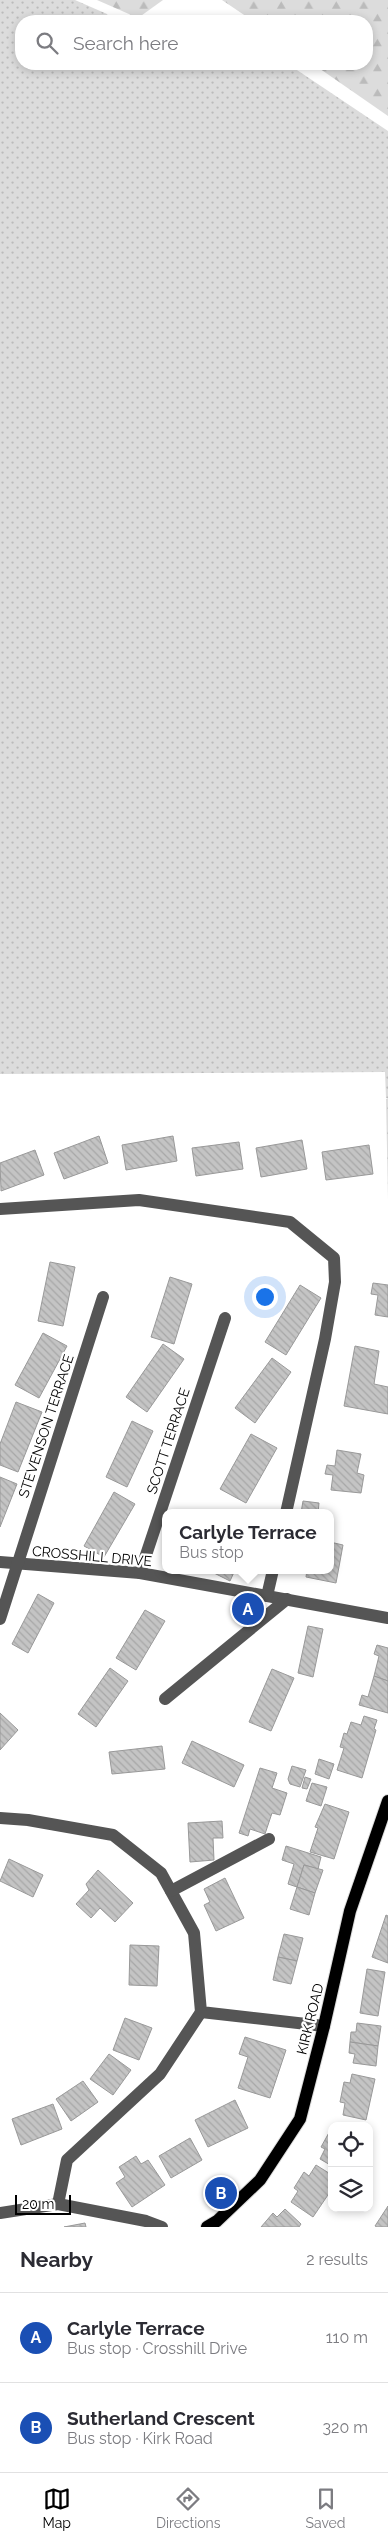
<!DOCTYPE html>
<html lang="en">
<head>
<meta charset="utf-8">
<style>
  :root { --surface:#fff; --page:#f2f2f3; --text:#2b2b33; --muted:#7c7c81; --line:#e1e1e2; --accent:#000 }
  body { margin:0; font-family:Raleway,sans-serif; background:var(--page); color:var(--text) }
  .controls { position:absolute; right:15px; bottom:15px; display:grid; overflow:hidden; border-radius:10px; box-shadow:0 2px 8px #0003 }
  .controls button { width:45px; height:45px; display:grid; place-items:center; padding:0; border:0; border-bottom:1px solid var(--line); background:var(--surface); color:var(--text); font:25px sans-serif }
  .scale { position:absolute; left:15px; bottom:12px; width:56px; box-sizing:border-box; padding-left:5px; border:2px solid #000; border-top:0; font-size:14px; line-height:18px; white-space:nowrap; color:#000; -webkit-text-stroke:4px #fff; paint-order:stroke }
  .you { position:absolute; left:264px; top:1296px; width:18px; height:18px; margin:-12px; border:4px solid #fff; border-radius:50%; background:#1a73e8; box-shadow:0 0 0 8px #1a73e833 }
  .badge { display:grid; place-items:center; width:32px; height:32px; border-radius:50%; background:var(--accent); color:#fff; font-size:16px; font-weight:700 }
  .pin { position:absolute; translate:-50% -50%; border:2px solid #fff; box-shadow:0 1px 5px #0006 }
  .popup { position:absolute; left:162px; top:1509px; width:172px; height:65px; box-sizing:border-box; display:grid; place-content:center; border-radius:10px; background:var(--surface); filter:drop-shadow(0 1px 4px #0005); font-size:16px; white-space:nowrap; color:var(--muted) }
  .popup b { font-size:19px; color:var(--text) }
  .popup::after { content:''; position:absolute; left:50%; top:100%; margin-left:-10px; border:10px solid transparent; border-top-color:var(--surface) }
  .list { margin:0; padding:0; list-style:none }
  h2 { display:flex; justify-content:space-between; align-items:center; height:65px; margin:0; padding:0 20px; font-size:21px }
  h2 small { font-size:16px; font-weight:400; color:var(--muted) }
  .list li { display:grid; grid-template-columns:32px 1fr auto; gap:15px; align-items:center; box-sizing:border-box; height:90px; padding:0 20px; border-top:1px solid var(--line) }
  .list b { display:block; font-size:19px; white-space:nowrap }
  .list p { margin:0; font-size:16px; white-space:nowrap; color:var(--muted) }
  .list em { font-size:16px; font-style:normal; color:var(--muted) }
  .icon { flex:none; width:28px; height:28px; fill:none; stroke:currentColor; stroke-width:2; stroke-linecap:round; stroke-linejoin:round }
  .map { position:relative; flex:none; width:388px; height:2227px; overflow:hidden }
  .search { position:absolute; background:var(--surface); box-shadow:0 2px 8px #0003; left:15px; right:15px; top:15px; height:55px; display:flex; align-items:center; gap:12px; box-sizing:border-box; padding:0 18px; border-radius:20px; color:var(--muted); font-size:19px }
  .sheet { height:245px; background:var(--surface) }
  nav { display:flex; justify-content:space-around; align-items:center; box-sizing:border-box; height:70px; border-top:1px solid var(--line); background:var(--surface); font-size:14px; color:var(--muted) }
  nav a { display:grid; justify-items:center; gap:2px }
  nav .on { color:var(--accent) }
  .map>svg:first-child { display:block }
  .grass { fill:url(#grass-dots) }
  .forest { fill:url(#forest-firs) }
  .building { fill:url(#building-back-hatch); stroke:#999 }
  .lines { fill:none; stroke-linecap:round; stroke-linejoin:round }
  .major-casing { stroke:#dbdbdb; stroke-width:14 }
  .minor { stroke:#555; stroke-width:12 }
  .major { stroke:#000; stroke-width:12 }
  .labels { text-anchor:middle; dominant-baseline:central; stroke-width:4.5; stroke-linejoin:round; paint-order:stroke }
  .street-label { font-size:14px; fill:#000; stroke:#fff }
</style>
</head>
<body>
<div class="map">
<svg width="388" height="2227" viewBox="0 0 388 2227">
  <defs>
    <pattern id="grass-dots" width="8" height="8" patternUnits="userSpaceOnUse" patternTransform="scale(1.25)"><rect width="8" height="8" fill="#dcdcdc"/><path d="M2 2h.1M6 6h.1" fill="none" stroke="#bbb" stroke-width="1.8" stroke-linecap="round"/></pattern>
    <pattern id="forest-firs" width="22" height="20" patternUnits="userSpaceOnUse" patternTransform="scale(1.25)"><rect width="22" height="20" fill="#dcdcdc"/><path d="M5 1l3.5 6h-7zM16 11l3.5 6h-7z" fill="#bbb"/></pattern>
    <pattern id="building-back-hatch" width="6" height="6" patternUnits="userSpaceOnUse" patternTransform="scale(1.25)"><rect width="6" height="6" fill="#c4c4c4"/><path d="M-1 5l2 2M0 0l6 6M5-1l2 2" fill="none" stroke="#a7a7a7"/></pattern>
  </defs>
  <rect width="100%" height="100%" fill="#fff"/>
  <polygon class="grass" points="0,0 75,0 107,14 111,21 21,21 21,64 288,64 388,131 388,1098 386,1098 385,1072 0,1074"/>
  <g class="forest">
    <polygon points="97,0 163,0 138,18"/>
    <polygon points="222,0 388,0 388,116 313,64 367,64 367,21 253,21"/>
    <polygon points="388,1098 388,1200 386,1099"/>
  </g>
  <g class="building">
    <polygon points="99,1136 108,1163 64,1179 54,1153"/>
    <polygon points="173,1136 177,1161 126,1170 122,1145"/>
    <polygon points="302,1140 307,1169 261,1177 256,1148"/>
    <polygon points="239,1142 243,1169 196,1176 192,1148"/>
    <polygon points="369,1145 373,1174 326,1180 322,1152"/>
    <polygon points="35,1150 44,1175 1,1191 0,1163"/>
    <polygon points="50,1262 75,1267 63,1326 38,1321"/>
    <polygon points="170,1277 192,1284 174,1344 151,1337"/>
    <polygon points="373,1283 388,1285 388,1317 375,1315 378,1295 371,1294"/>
    <polygon points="300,1285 321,1298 286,1355 265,1342"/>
    <polygon points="43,1333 67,1346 39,1398 15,1385"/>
    <polygon points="163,1344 184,1359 147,1412 126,1397"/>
    <polygon points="355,1346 379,1351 374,1384 388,1387 388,1414 344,1406"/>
    <polygon points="272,1358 291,1372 255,1423 235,1408"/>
    <polygon points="16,1402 42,1412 18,1472 0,1465 0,1444"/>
    <polygon points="132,1421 153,1431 127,1487 106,1477"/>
    <polygon points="251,1434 277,1448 246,1503 220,1489"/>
    <polygon points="337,1450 361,1454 357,1473 364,1475 361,1493 331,1490 333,1475 325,1474 327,1465 335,1466"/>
    <polygon points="0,1477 17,1484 0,1527"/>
    <polygon points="114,1492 135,1504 104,1557 84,1546"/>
    <polygon points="303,1501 319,1503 318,1513 301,1513"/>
    <polygon points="330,1542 343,1545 336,1583 306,1577 307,1570 330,1570"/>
    <polygon points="208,1570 235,1570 230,1581"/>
    <polygon points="38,1594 54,1603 28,1653 12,1644"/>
    <polygon points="145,1610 165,1621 136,1670 116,1658"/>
    <polygon points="308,1626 323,1629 313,1677 298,1673"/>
    <polygon points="377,1645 388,1648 388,1681 374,1676 379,1656 374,1654"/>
    <polygon points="110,1668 128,1681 96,1727 78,1714"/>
    <polygon points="272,1669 294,1678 271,1731 249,1722"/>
    <polygon points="374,1676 388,1681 388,1713 359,1705 362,1695 368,1697"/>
    <polygon points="0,1713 18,1730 0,1750"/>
    <polygon points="364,1716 377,1720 374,1729 376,1730 362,1778 337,1770 344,1748 340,1747 344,1733 347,1734 351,1722 361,1725"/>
    <polygon points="192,1741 244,1765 234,1787 182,1763"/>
    <polygon points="162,1746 165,1769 112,1774 109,1752"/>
    <polygon points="319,1759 334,1764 329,1779 315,1774"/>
    <polygon points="292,1766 306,1770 300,1787 290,1784 288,1779"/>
    <polygon points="260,1768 277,1773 272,1788 287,1793 280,1815 272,1813 265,1834 250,1829 248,1836 239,1833"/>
    <polygon points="305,1777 311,1779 307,1789 302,1788"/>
    <polygon points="312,1783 327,1787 321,1806 306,1801"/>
    <polygon points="325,1804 349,1812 334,1859 310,1852 318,1828 315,1827"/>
    <polygon points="222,1821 223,1838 213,1838 214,1860 190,1862 188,1823"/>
    <polygon points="286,1846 321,1857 318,1869 304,1865 297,1887 288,1884 294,1864 282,1860"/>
    <polygon points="9,1859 43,1875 33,1897 0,1881"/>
    <polygon points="304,1865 323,1870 315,1893 297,1887"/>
    <polygon points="98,1870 133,1903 115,1922 100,1908 91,1918 76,1904 89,1890 86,1884"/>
    <polygon points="225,1878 244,1918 216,1931 204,1905 210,1902 204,1889"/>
    <polygon points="297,1887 315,1893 309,1915 290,1909"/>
    <polygon points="386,1915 388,1916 388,1963 372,1957"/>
    <polygon points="284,1934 303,1938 297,1961 278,1957"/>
    <polygon points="130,1945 159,1946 157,1986 129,1985"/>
    <polygon points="278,1957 297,1961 291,1984 273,1980"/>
    <polygon points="367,1969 385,1972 378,2016 360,2013"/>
    <polygon points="125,2018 152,2028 139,2060 113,2050"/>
    <polygon points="357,2023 381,2026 378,2046 350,2042 351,2032 356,2032"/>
    <polygon points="245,2037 286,2050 270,2098 238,2088 248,2057 239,2054"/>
    <polygon points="350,2042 378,2046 376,2066 353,2063 355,2054 349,2053"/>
    <polygon points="109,2054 131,2070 113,2095 90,2079"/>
    <polygon points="352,2074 375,2079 366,2120 343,2115 345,2103 340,2102 344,2082 350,2083"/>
    <polygon points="83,2081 98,2102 71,2121 56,2099"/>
    <polygon points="235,2100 248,2128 208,2147 195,2120"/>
    <polygon points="53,2104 62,2129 21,2145 12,2119"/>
    <polygon points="331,2129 332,2129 332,2166 320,2159 325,2149 321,2147"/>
    <polygon points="190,2138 202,2160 171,2178 159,2156"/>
    <polygon points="136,2156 141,2164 148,2160 165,2185 132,2207 116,2183 125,2177 119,2167"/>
    <polygon points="316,2165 332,2175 332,2189 313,2217 291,2202 298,2191 294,2188 304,2172 309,2176"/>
    <polygon points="388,2206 388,2227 377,2227 375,2226"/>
    <polygon points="285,2209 301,2224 299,2227 261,2227 273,2213 277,2217"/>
    <polygon points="85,2223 86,2227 64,2227"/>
  </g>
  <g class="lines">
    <g class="major-casing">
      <polyline id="major" points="207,2227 217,2221 260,2180 300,2119 324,2026 350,1911 388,1801"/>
    </g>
    <g class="minor">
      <polyline points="0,1209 139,1200 290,1222 334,1258 335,1282 325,1339 286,1513"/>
      <polyline points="0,1562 140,1573 388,1618"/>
      <polyline points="140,1573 225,1318"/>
      <polyline points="267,1596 273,1570"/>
      <polyline points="0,1619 103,1297"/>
      <polyline points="165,1699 287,1599"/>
      <polyline points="0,1818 28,1820 113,1835 161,1873 194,1933 201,2012 324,2026"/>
      <polyline points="171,1891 269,1839"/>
      <polyline points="58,2204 67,2160 160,2074 201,2012"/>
      <polyline points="0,2213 58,2204 146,2221 162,2227"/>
    </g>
    <use href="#major" class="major"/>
  </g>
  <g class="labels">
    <g class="street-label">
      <text transform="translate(46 1426) rotate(-72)">STEVENSON TERRACE</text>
      <text transform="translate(168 1441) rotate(-72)">SCOTT TERRACE</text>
      <text transform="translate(92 1556) rotate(5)">CROSSHILL DRIVE</text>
      <text transform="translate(310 2019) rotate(-76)">KIRK ROAD</text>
    </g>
  </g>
</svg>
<div class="controls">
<button><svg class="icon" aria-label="locate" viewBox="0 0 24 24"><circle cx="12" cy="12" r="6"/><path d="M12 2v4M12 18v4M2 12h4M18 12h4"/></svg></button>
<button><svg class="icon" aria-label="layers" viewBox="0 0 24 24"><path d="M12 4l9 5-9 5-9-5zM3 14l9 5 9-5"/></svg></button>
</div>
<div class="scale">20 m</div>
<div class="you"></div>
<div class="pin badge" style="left:248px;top:1609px;background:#1a4fb4">A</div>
<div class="popup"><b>Carlyle Terrace</b>Bus stop</div>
<div class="pin badge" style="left:221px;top:2193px;background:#1a4fb4">B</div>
<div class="search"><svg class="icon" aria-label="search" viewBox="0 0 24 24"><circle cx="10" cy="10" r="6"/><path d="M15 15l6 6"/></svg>Search here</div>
</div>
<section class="sheet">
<h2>Nearby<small>2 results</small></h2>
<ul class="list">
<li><span class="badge" style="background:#1a4fb4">A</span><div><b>Carlyle Terrace</b><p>Bus stop · Crosshill Drive</p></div><em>110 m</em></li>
<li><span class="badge" style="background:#1a4fb4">B</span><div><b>Sutherland Crescent</b><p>Bus stop · Kirk Road</p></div><em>320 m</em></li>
</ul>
</section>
<nav>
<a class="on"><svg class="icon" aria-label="map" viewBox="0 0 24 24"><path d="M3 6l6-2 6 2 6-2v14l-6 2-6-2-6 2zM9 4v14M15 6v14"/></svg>Map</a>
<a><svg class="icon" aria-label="directions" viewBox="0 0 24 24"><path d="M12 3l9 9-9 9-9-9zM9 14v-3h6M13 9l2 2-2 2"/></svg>Directions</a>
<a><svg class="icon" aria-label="saved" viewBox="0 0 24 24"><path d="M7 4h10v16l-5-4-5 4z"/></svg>Saved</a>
</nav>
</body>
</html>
